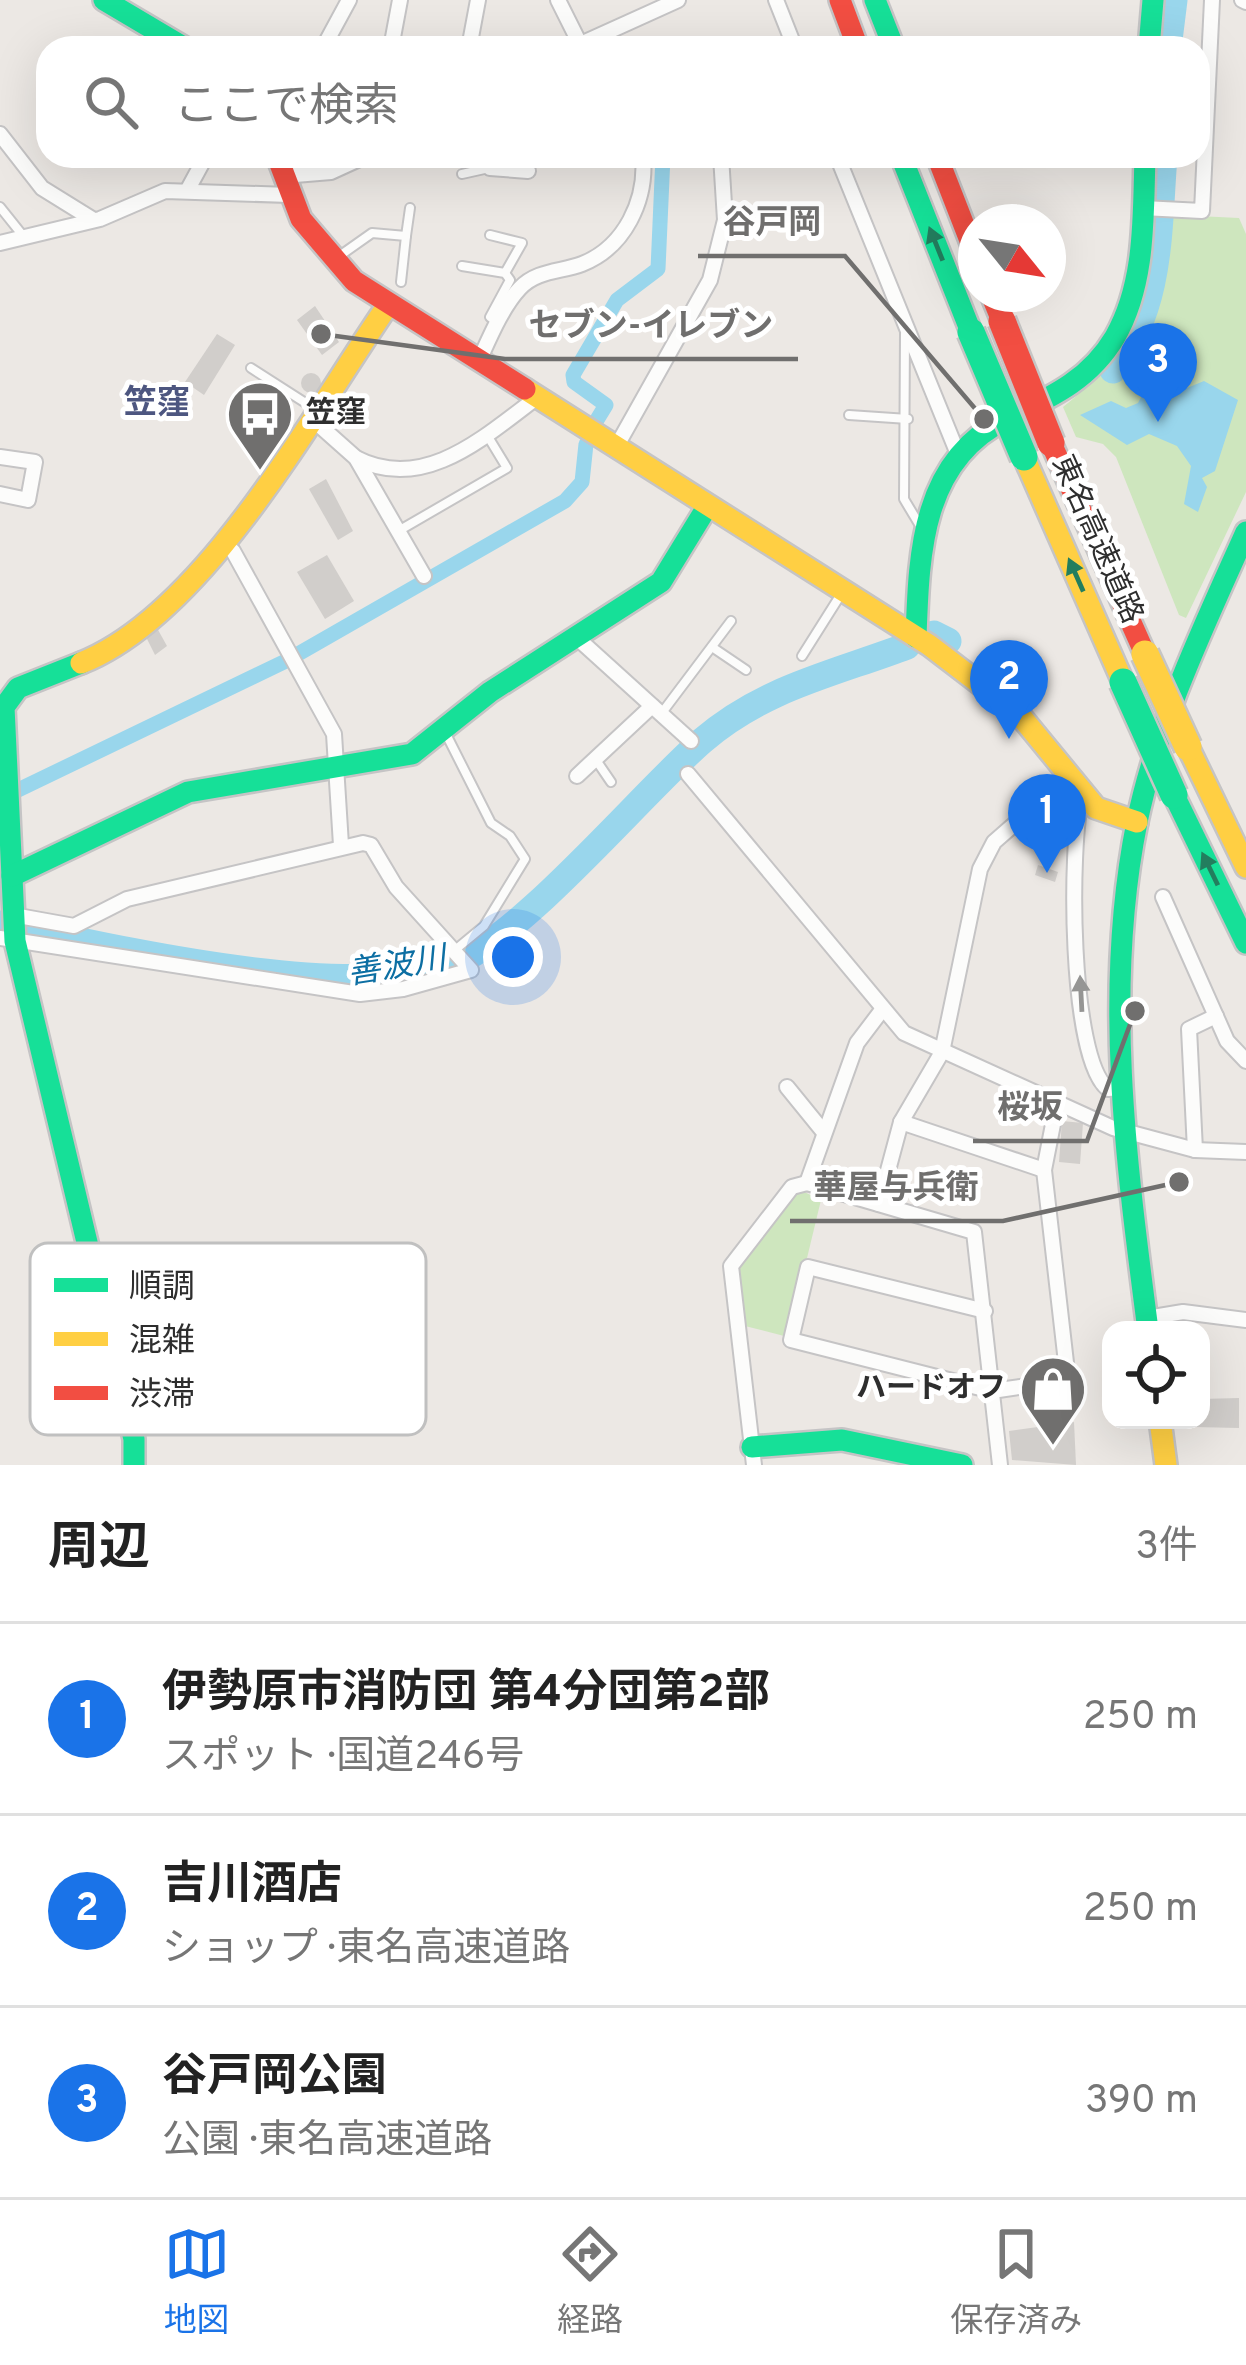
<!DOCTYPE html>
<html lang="ja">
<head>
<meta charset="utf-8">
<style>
  :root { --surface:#fff; --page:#f6f6f6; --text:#222; --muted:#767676; --line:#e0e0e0; --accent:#1a73e8 }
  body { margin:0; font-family:Overpass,"Noto Sans JP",sans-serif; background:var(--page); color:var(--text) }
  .controls { position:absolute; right:36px; bottom:36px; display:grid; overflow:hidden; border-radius:24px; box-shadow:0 12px 48px #0002 }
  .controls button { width:108px; height:108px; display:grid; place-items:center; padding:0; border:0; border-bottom:3px solid var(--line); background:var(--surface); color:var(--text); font:60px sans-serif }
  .compass { position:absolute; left:958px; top:204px; width:108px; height:108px; border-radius:50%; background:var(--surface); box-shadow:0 12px 48px #0002; rotate:120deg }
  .you { position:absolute; left:513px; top:957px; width:42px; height:42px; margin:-30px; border:9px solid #fff; border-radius:50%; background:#1a73e8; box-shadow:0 0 0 18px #1a73e833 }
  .badge { display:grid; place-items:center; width:78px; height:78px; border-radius:50%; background:var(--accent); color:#fff; font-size:39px; font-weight:700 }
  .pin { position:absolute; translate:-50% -99px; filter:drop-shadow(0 3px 6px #0008) }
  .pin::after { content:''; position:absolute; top:63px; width:42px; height:36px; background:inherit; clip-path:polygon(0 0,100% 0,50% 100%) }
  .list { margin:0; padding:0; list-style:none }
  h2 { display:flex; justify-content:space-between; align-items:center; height:156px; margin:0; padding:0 48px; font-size:51px }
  h2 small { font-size:39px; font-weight:400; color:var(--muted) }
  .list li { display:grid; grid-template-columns:78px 1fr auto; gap:36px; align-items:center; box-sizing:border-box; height:192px; padding:0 48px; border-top:3px solid var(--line) }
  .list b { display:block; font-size:45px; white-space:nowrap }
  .list p { margin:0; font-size:39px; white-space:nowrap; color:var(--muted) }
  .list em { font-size:39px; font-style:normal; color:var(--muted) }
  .icon { flex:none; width:66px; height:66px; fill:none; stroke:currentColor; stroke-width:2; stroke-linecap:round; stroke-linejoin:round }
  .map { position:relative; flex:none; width:1246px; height:1465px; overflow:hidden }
  .search { position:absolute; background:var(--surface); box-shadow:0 12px 48px #0002; left:36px; right:36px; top:36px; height:132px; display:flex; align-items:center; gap:30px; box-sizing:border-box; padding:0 42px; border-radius:36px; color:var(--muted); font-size:45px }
  .sheet { height:732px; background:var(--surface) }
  nav { display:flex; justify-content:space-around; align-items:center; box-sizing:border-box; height:168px; border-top:3px solid var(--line); background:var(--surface); font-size:33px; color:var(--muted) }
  nav a { display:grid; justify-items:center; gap:6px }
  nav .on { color:var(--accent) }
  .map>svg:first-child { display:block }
  .green { fill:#cee6be }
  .water { fill:#99d6ec }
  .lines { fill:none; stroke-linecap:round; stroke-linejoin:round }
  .canal { stroke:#99d6ec; stroke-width:15 }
  .river { stroke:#99d6ec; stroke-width:27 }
  .building { fill:#d1cecb }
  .lane-casing { stroke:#c5c4c5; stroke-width:12 }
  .street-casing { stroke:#c5c4c5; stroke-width:18 }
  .fast-casing { stroke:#c5c4c5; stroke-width:26 }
  .slow-casing { stroke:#c5c4c5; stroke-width:26 }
  .jam-casing { stroke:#c5c4c5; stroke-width:26 }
  .lane { stroke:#fcfcfb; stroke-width:8 }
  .street { stroke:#fcfcfb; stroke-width:14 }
  .fast { stroke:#16e098; stroke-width:21 }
  .slow { stroke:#ffcf43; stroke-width:21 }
  .jam { stroke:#f24e42; stroke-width:21 }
  .fast-bridge-casing { stroke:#c6c5c4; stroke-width:32; stroke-linecap:butt }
  .slow-bridge-casing { stroke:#c6c5c4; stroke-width:32; stroke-linecap:butt }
  .jam-bridge-casing { stroke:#c6c5c4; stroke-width:32; stroke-linecap:butt }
  .fast-bridge { stroke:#16e098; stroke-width:27 }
  .slow-bridge { stroke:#ffcf43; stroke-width:27 }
  .jam-bridge { stroke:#f24e42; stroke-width:27 }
  .oneway { fill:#237e5e }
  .oneway2 { fill:#959594 }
  .labels { text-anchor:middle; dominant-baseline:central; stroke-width:10; stroke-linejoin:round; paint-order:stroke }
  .poi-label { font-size:30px; font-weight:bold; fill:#2e2e2e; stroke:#fff; text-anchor:start }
  .street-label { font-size:30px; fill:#2e2e2e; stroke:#fff }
  .neighbourhood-label { font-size:33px; font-weight:bold; fill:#4d5680; stroke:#fff }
  .water-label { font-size:33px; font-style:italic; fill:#0d6fa3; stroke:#fff }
  .key { fill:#fff; stroke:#c0c0c0; stroke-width:3 }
  .key-label { font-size:33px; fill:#2e2e2e }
  .leader { fill:none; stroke:#706f6e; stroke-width:4.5 }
  .callout-dot { fill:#706f6e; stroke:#fff; stroke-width:4.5 }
  .callout-label { font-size:33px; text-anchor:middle; font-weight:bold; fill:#706f6e; stroke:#fff; stroke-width:10; stroke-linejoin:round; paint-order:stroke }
</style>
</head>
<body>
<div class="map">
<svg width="1246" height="1465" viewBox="0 0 1246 1465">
  <rect width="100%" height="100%" fill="#ece8e4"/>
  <g class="green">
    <path d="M1156,214L1239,218L1246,234V492L1186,618L1179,615L1116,457L1103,444L1076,437L1063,407C1132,355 1147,296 1156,214Z"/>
    <polygon points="798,1189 821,1200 788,1337 741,1325 734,1266"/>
  </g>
  <polygon class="water" points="1163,341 1169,346 1162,363 1180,371 1187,388 1204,381 1238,400 1215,471 1202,478 1207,487 1198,512 1184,504 1191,466 1177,446 1149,434 1127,445 1080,415 1111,401 1126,408 1138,403 1157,367"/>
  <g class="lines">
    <g class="canal">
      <polyline points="595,423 606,405 574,382 573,375 617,300 658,269 663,156"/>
      <polyline points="298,654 565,501 582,482 586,444"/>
      <polyline points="16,791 288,660"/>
    </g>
    <g class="river">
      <polyline points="1168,48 1174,0"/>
      <path d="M1113,370C1162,306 1158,232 1164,156"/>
      <polyline points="934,634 948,641"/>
      <path d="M0,924C114,948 343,1002 450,965C519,941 640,795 702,741C763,688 833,674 907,646"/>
    </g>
  </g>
  <g class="building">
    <polygon points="315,306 339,342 322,355 297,320"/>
    <polygon points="217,334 235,345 204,395 185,382"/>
    <circle cx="311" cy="383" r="10"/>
    <polygon points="244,401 286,428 273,449 231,422"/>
    <polygon points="326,479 353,531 338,540 309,489"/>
    <polygon points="327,555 354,601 325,619 297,572"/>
    <polygon points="157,628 167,646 155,655 146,637"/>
    <polygon points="1038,865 1058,872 1055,882 1035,875"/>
    <polygon points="1062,1121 1083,1123 1080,1164 1059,1162"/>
    <polygon points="1239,1398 1239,1428 1194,1427 1194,1420 1201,1420 1201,1399"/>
    <polygon points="1074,1422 1076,1465 1012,1460 1009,1431"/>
  </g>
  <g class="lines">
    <g class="lane-casing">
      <g id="lane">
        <polyline points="462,174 489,168"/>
        <polyline points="0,207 24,237"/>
        <polyline points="490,235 522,243 505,273"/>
        <polyline points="406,236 410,208"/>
        <polyline points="338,257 372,233 406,236 401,282"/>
        <polyline points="462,266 505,273 510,280 490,317 497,322"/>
        <polyline points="905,334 904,499 919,524"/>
        <polyline points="251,368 315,409"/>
        <polyline points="849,415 908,419"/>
        <polyline points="400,530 507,468 487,435"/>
        <polyline points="712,647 746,670"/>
        <polyline points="802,656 843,591"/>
        <polyline points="661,714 731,621"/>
        <polyline points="444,730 491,823 510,836 525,859 484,926 455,950"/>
        <polyline points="596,760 611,782"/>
      </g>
    </g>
    <g class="street-casing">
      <g id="street">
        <polyline points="558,0 582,48"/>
        <polyline points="776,0 795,48"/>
        <polyline points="1242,0 1246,2"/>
        <polyline points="323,48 349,0"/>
        <polyline points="391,48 400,0"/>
        <polyline points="469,48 478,0"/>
        <polyline points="572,48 678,0"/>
        <polyline points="0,134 42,188 92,219"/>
        <polyline points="489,156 490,168 528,171"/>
        <polyline points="837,156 958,454"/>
        <polyline points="283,176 331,172 366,156"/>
        <polyline points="187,191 206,156"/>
        <polyline points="1143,208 1202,211 1212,0"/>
        <polyline points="0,243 100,219 165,191 289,195"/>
        <path d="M478,363C489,339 502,307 520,288C537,270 561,272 582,264C625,247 647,200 643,156"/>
        <polyline points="311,418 356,458 424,576"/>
        <polyline points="615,449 710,280 725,220 721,156"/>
        <polyline points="0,457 35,462 28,500 0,494"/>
        <path d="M356,458C423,493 483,438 535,399"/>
        <polyline points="225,545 233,551 334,734 341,845"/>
        <polyline points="575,636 691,741"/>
        <polyline points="688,774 904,1033 1113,1128 1195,1150 1246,1152"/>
        <polyline points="577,776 652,706"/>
        <path d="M1082,795C1069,844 1069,1059 1108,1089L1122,1088"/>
        <polyline points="1163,897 1227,1041 1246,1061"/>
        <polyline points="0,938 360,994 403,989 471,970 396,887 371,845 363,843 127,899 74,926 13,915"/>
        <polyline points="787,1087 822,1130"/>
        <polyline points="901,1122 1044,1170"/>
        <polyline points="1195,1150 1189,1029 1216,1016"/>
        <polyline points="807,1183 974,1232 1000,1465"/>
        <polyline points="807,1183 857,1043 882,1010"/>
        <polyline points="879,1204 901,1122 942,1052 980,869 994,842 1067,778"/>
        <polyline points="985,1311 808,1267 791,1340 992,1391 1068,1380 1044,1170 1057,1104"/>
        <polyline points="1147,1318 1183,1312 1246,1320"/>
        <polyline points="754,1465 731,1266 792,1187 807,1183"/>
      </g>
    </g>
    <g class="fast-casing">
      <g id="fast">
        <polyline points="104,0 185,48"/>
        <polyline points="875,0 894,48"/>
        <polyline points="1149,48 1153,0"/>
        <polyline points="901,156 971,332"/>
        <path d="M916,637C919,554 921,461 1006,419C1049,398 1089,381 1115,337C1146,283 1143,216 1145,156"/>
        <polyline points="81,663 18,688 4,707 15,941 134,1439 134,1465"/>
        <polyline points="1174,795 1246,943"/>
        <polyline points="12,876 188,792 412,754 490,692 661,582 707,507"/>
        <path d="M1148,1330C1126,1162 1103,990 1137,822C1158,721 1204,626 1246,532"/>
        <polyline points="752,1447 842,1440 962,1465"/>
      </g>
    </g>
    <g class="slow-casing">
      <g id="slow">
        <polyline points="525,389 929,645 1018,713 1096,808 1137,822"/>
        <polyline points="1024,457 1123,682"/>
        <path d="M81,663C205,614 312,415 388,305"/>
        <polyline points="1188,747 1246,867"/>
        <polyline points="1160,1420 1166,1465"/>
      </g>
    </g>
    <g class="jam-casing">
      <g id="jam">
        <polyline points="840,0 858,48"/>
        <polyline points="277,156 301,219 354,281 525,389"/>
        <polyline points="937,156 976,256"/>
        <polyline points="991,294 1002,321"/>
        <polyline points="1051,443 1145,654"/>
      </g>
    </g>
    <use href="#lane" class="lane"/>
    <use href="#street" class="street"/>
    <use href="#fast" class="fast"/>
    <use href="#slow" class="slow"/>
    <use href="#jam" class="jam"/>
    <g class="fast-bridge-casing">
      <g id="fast-bridge">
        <polyline points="971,332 1024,457"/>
        <polyline points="1123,682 1174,795"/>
      </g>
    </g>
    <g class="slow-bridge-casing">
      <polyline id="slow-bridge" points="1145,654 1188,747"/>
    </g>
    <g class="jam-bridge-casing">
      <polyline id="jam-bridge" points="1002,321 1051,443"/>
    </g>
    <use href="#fast-bridge" class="fast-bridge"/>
    <use href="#slow-bridge" class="slow-bridge"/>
    <use href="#jam-bridge" class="jam-bridge"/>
  </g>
  <defs><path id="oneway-solid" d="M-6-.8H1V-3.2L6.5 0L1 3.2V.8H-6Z" transform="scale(3)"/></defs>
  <g class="oneway">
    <use href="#oneway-solid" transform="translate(936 244) rotate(-112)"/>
    <use href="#oneway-solid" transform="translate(1076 575) rotate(-114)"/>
    <use href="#oneway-solid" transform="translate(1210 869) rotate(-116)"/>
  </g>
  <use class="oneway2" href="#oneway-solid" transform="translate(1081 994) rotate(-93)"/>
  <defs>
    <g id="bus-pin" transform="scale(3.45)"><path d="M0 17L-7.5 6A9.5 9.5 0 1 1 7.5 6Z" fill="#706f6e" stroke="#fff"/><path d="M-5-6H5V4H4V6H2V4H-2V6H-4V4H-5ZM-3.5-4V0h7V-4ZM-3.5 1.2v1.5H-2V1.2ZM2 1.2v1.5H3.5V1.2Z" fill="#fff"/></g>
    <g id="shop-pin" transform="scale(3.45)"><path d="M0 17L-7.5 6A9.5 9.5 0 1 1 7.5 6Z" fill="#706f6e" stroke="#fff"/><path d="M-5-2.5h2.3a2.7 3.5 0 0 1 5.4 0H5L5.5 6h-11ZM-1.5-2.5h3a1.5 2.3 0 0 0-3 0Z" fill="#fff"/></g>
  </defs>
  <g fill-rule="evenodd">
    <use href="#bus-pin" x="260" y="414"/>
    <use href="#shop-pin" x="1053" y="1389"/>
  </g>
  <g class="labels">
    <g class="poi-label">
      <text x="306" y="414">笠窪</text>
      <text x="1006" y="1389" text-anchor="end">ハードオフ</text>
    </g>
    <g class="street-label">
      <text transform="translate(1096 540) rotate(66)">東名高速道路</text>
    </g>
    <g class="neighbourhood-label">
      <text x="157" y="405">笠窪</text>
    </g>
    <g class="water-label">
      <text transform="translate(397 968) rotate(-9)">善波川</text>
    </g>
  </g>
  <rect x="30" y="1243" width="396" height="192" rx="18" class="key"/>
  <rect x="54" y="1278" width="54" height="14" fill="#16e098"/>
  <rect x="54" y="1332" width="54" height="14" fill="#ffcf43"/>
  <rect x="54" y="1386" width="54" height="14" fill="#f24e42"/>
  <g class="key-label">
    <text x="129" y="1297">順調</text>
    <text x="129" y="1351">混雑</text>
    <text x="129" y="1405">渋滞</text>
  </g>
  <path class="leader" d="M984 419L845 256H698M321 334L505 359H798M1135 1011L1087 1141H973M1179 1182L1003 1221H790"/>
  <g class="callout-dot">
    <circle cx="984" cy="419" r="12"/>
    <circle cx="321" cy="334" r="12"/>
    <circle cx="1135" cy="1011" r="12"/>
    <circle cx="1179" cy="1182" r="12"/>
  </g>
  <g class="callout-label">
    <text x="772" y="233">谷戸岡</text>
    <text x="651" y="336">セブン-イレブン</text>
    <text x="1030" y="1118">桜坂</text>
    <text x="896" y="1198">華屋与兵衛</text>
  </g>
</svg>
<div class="controls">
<button><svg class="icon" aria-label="locate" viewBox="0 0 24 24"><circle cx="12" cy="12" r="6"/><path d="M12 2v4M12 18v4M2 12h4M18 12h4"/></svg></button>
</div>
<svg class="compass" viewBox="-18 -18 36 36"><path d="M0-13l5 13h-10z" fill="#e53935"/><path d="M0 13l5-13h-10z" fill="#767676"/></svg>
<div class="you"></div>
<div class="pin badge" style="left:1047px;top:873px">1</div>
<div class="pin badge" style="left:1009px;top:739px">2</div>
<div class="pin badge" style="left:1158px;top:422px">3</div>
<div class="search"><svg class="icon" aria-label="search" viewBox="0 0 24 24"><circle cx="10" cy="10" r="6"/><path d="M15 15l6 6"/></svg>ここで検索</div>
</div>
<section class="sheet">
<h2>周辺<small>3件</small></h2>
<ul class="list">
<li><span class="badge">1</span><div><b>伊勢原市消防団 第4分団第2部</b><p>スポット · 国道246号</p></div><em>250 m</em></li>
<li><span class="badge">2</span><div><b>吉川酒店</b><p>ショップ · 東名高速道路</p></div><em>250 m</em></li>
<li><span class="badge">3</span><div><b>谷戸岡公園</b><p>公園 · 東名高速道路</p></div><em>390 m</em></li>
</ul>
</section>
<nav>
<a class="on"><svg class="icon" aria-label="map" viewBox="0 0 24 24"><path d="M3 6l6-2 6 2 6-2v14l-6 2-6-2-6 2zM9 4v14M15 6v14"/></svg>地図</a>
<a><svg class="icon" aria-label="directions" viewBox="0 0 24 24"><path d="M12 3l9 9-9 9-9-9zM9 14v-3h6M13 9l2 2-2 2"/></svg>経路</a>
<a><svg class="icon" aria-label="saved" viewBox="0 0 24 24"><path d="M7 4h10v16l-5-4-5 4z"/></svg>保存済み</a>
</nav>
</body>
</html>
